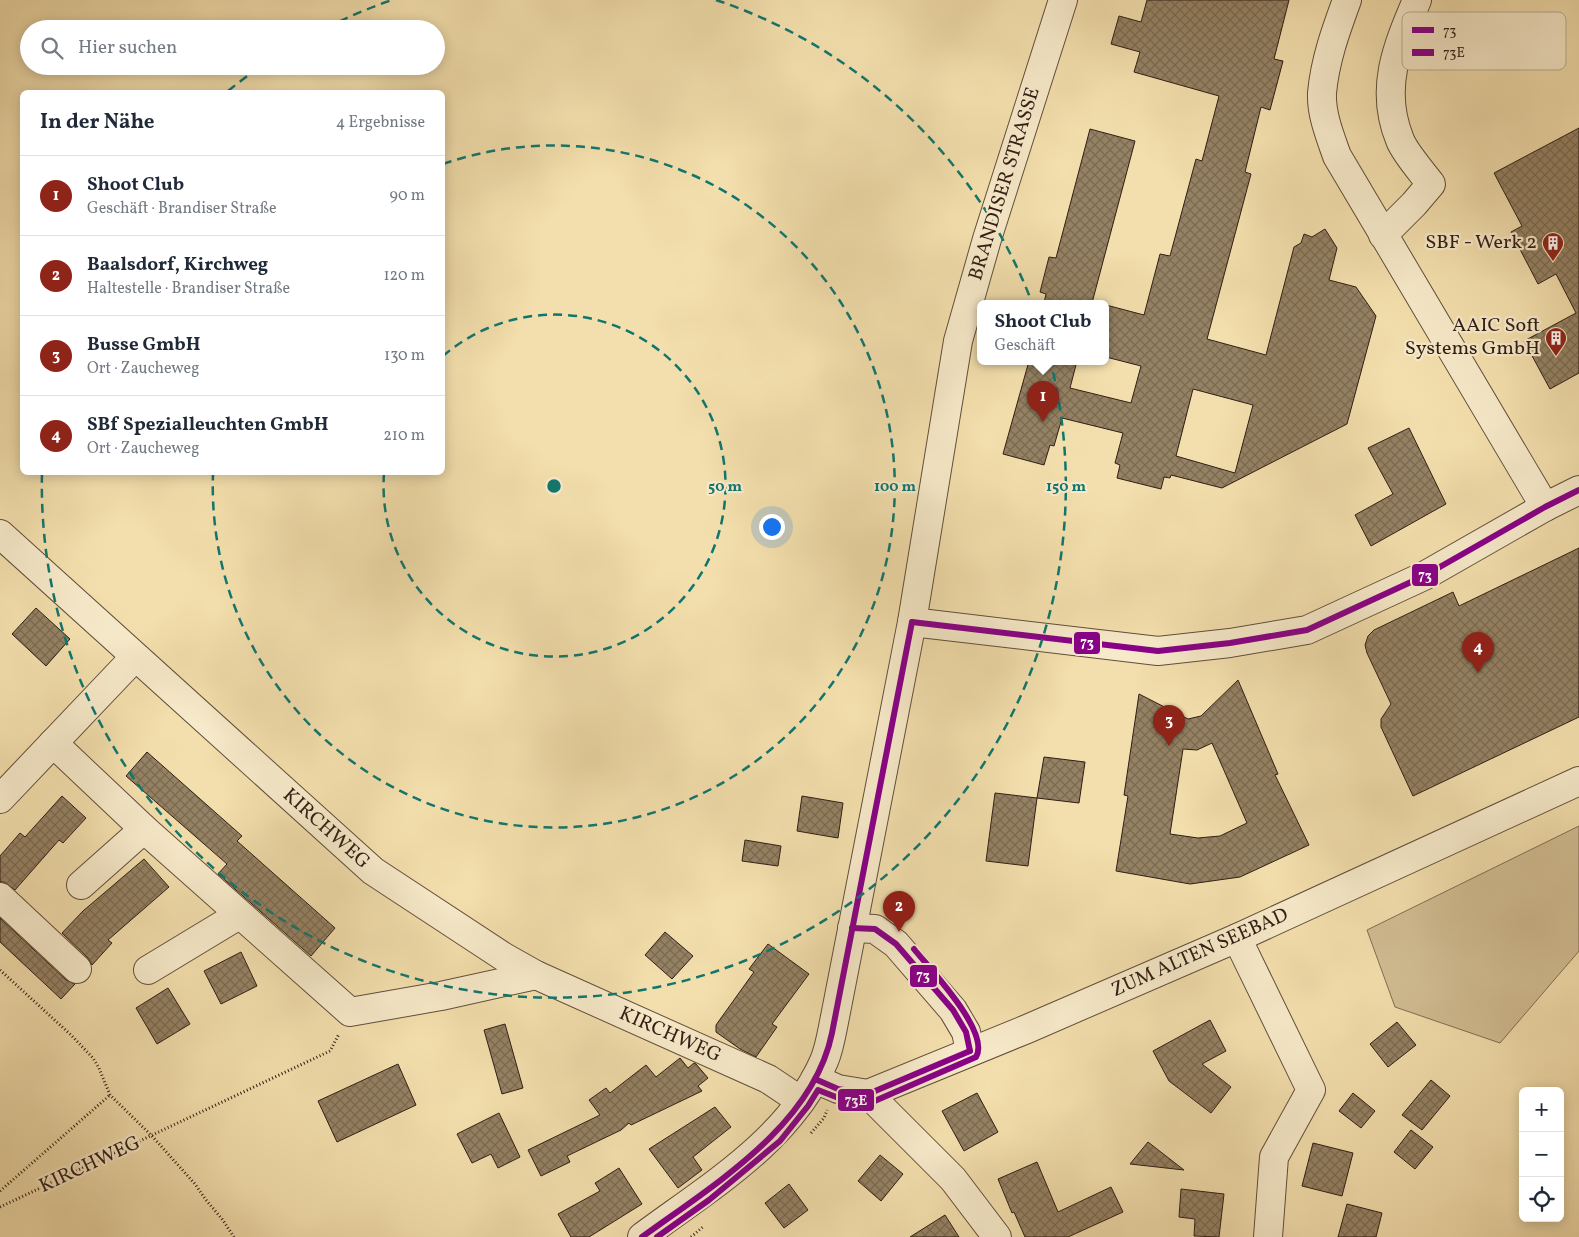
<!DOCTYPE html>
<html lang="de">
<head>
<meta charset="utf-8">
<style>
  :root { --surface:#fff; --page:#f2f2f3; --text:#1f2937; --muted:#747a83; --line:#e0e1e3; --accent:#8f2418 }
  body { margin:0; font-family:Vollkorn,serif; background:var(--page); color:var(--text) }
  .controls { position:absolute; right:15px; bottom:15px; display:grid; overflow:hidden; border-radius:8px; box-shadow:0 2px 12px #0003 }
  .controls button { width:45px; height:45px; display:grid; place-items:center; padding:0; border:0; border-bottom:1px solid var(--line); background:var(--surface); color:var(--text); font:25px sans-serif }
  .you { position:absolute; left:771px; top:526px; width:18px; height:18px; margin:-12px; border:4px solid #fff; border-radius:50%; background:#1a73e8; box-shadow:0 0 0 8px #1a73e833 }
  .badge { display:grid; place-items:center; width:32px; height:32px; border-radius:50%; background:var(--accent); color:#fff; font-size:16px; font-weight:700 }
  .pin { position:absolute; translate:-50% -41px; filter:drop-shadow(0 1px 2px #0008) }
  .pin::after { content:''; position:absolute; top:26px; width:18px; height:15px; background:inherit; clip-path:polygon(0 0,100% 0,50% 100%) }
  .popup { position:absolute; left:977px; top:300px; width:132px; height:65px; box-sizing:border-box; display:grid; place-content:center; border-radius:8px; background:var(--surface); filter:drop-shadow(0 1px 4px #0005); font-size:16px; white-space:nowrap; color:var(--muted) }
  .popup b { font-size:19px; color:var(--text) }
  .popup::after { content:''; position:absolute; left:50%; top:100%; margin-left:-10px; border:10px solid transparent; border-top-color:var(--surface) }
  .list { margin:0; padding:0; list-style:none }
  h2 { display:flex; justify-content:space-between; align-items:center; height:65px; margin:0; padding:0 20px; font-size:21px }
  h2 small { font-size:16px; font-weight:400; color:var(--muted) }
  .list li { display:grid; grid-template-columns:32px 1fr auto; gap:15px; align-items:center; box-sizing:border-box; height:80px; padding:0 20px; border-top:1px solid var(--line) }
  .list b { display:block; font-size:19px; white-space:nowrap }
  .list p { margin:0; font-size:16px; white-space:nowrap; color:var(--muted) }
  .list em { font-size:16px; font-style:normal; color:var(--muted) }
  .icon { flex:none; width:28px; height:28px; fill:none; stroke:currentColor; stroke-width:2; stroke-linecap:round; stroke-linejoin:round }
  .map { position:relative; flex:none; width:1579px; height:1237px; overflow:hidden }
  .search { position:absolute; background:var(--surface); box-shadow:0 2px 12px #0003; left:20px; top:20px; width:425px; height:55px; display:flex; align-items:center; gap:12px; box-sizing:border-box; padding:0 18px; border-radius:28px; color:var(--muted); font-size:19px }
  .panel { position:absolute; background:var(--surface); box-shadow:0 2px 12px #0003; left:20px; top:90px; width:425px; height:385px; border-radius:8px }
  .map>svg:first-child { display:block }
  .green { fill:#d2be93; stroke:#816e54 }
  .building { fill:url(#building-cross-hatch); stroke:#301e15; fill-rule:evenodd }
  .lines { fill:none; stroke-linecap:round; stroke-linejoin:round }
  .minor-casing { stroke:#614e3b; stroke-width:30 }
  .path { stroke:#301e15; stroke-width:3; stroke-dasharray:1 2.5; stroke-linecap:butt }
  .minor { stroke:#f7eaca; stroke-width:28 }
  .bus-1-casing { stroke:#f7eaca; stroke-width:10 }
  .bus-2-casing { stroke:#f7eaca; stroke-width:10 }
  .bus-1 { stroke:#808; stroke-width:6 }
  .bus-2 { stroke:#808; stroke-width:6 }
  .ring { fill:none; stroke:#0f766e; stroke-width:2.5; stroke-dasharray:9 6 }
  .labels { text-anchor:middle; dominant-baseline:central; stroke-width:4.5; stroke-linejoin:round; paint-order:stroke }
  .street-label { font-size:20px; fill:#301e15; stroke:#f7eaca }
  .poi-label { font-size:20px; fill:#301e15; stroke:#f7eaca; text-anchor:end }
  .key { fill:#f7eaca; stroke:#bbad94; stroke-width:1 }
  .key-label { font-size:14px; fill:#301e15 }
  .centre { fill:#0f766e; stroke:#f7eaca; stroke-width:2.5 }
  .ring-label { font-size:15px; text-anchor:middle; font-weight:bold; fill:#0f766e; stroke:#f7eaca; stroke-width:4.5; stroke-linejoin:round; paint-order:stroke }
  .line-badge { stroke:#f7eaca; stroke-width:2 }
  .badge-label { font-size:14px; text-anchor:middle; font-weight:bold; fill:#fff }
</style>
</head>
<body>
<div class="map">
<svg width="1579" height="1237" viewBox="0 0 1579 1237">
  <defs>
    <pattern id="building-cross-hatch" width="8" height="8" patternUnits="userSpaceOnUse" patternTransform="scale(1.25)"><rect width="8" height="8" fill="#958264"/><path d="M0 0l8 8M0 8l8-8" fill="none" stroke="#7a6a51"/></pattern>
  </defs>
  <rect width="100%" height="100%" fill="#f3dfad"/>
  <filter id="stains"><feTurbulence type="fractalNoise" baseFrequency=".004" numOctaves="4"/><feColorMatrix values="0 0 0 0 .2 0 0 0 0 .09 0 0 0 0 .02 0 0 0 .5 -.17"/></filter>
  <radialGradient id="worn" r=".72"><stop offset=".6" stop-color="#630" stop-opacity="0"/><stop offset="1" stop-color="#630" stop-opacity=".3"/></radialGradient>
  <polygon class="green" points="1579,826 1579,951 1500,1043 1395,1007 1367,930"/>
  <g class="building">
    <path d="M1147,0H1289L1274,59L1283,61L1270,110L1261,107L1245,172L1251,174L1207,339L1266,355L1294,247L1301,243L1304,234L1312,237L1325,229L1337,248L1329,280L1356,287L1376,316L1347,424L1222,488L1171,475L1170,478L1164,477L1161,489L1117,478L1120,465L1115,463L1123,433L1062,418L1054,446L1050,445L1044,465L1003,454L1029,361H1077L1070,388L1131,403L1141,366L1106,357V305L1144,315L1160,254L1170,256L1196,159L1202,161L1219,96L1134,72L1140,52L1111,44L1119,16L1141,22ZM1193,389L1253,405L1235,473L1176,456Z"/>
    <polygon points="1579,128 1579,373 1550,389 1524,341 1576,313 1556,274 1538,284 1511,232 1522,226 1494,173"/>
    <polygon points="1090,129 1135,141 1092,303 1044,303 1046,294 1040,292 1049,257 1056,258"/>
    <polygon points="1409,428 1446,504 1371,546 1355,515 1393,494 1368,448"/>
    <polygon points="1579,548 1579,717 1413,796 1381,727 1381,719 1391,704 1367,653 1365,645 1368,636 1374,630 1453,592 1459,606"/>
    <polygon points="36,608 70,639 46,666 12,634"/>
    <path d="M1238,680L1278,774L1275,775L1309,845L1240,877L1190,884L1116,871L1128,796L1124,795L1139,694L1188,719L1201,716ZM1212,743L1247,823L1220,836L1198,838L1170,834L1183,749L1197,750Z"/>
    <polygon points="147,752 242,836 237,841 335,928 311,956 218,874 227,864 126,776"/>
    <polygon points="1044,757 1085,762 1079,803 1037,798"/>
    <polygon points="995,793 1037,798 1028,866 986,861"/>
    <polygon points="62,796 86,818 63,843 59,840 15,890 4,882 0,882 0,856 20,833 25,837"/>
    <polygon points="802,796 843,803 838,838 797,831"/>
    <polygon points="745,840 781,846 778,866 742,861"/>
    <polygon points="144,859 169,887 108,940 112,943 92,965 88,958 62,933 83,911"/>
    <polygon points="0,918 66,980 75,984 61,999 0,942"/>
    <polygon points="665,932 693,956 672,979 645,955"/>
    <polygon points="768,944 809,974 772,1024 777,1027 756,1057 740,1049 716,1032 716,1025 754,972 749,969"/>
    <polygon points="241,952 257,986 221,1004 204,971"/>
    <polygon points="168,988 190,1024 157,1044 136,1008"/>
    <polygon points="1210,1020 1226,1051 1202,1064 1231,1087 1211,1113 1169,1081 1153,1051"/>
    <polygon points="1397,1022 1416,1045 1388,1067 1370,1044"/>
    <polygon points="505,1024 523,1088 502,1094 484,1030"/>
    <polygon points="680,1058 688,1068 694,1063 696,1064 708,1078 698,1086 702,1091 631,1125 629,1123 621,1130 567,1156 570,1162 541,1176 528,1150 600,1115 589,1100 606,1088 610,1093 646,1065 656,1077"/>
    <polygon points="398,1064 416,1105 337,1142 318,1101"/>
    <polygon points="1431,1080 1450,1096 1422,1130 1402,1115"/>
    <polygon points="977,1093 998,1132 964,1151 942,1111"/>
    <polygon points="1353,1093 1375,1111 1361,1128 1339,1111"/>
    <polygon points="715,1107 731,1127 693,1157 702,1170 678,1188 649,1149"/>
    <polygon points="499,1113 520,1157 498,1168 491,1154 472,1163 457,1134"/>
    <polygon points="1411,1130 1433,1147 1415,1169 1394,1152"/>
    <polygon points="1148,1142 1184,1170 1130,1164"/>
    <polygon points="1313,1143 1353,1153 1342,1196 1302,1186"/>
    <polygon points="880,1155 903,1174 881,1201 858,1181"/>
    <polygon points="1037,1162 1058,1212 1111,1187 1123,1212 1068,1237 1025,1237 1014,1212 1012,1213 998,1179"/>
    <polygon points="619,1168 642,1204 589,1237 571,1237 558,1214 600,1191 595,1183"/>
    <polygon points="789,1184 808,1210 784,1228 765,1203"/>
    <polygon points="1181,1189 1224,1194 1219,1237 1194,1236 1195,1219 1179,1217"/>
    <polygon points="1347,1204 1382,1213 1376,1237 1338,1237"/>
    <polygon points="945,1215 959,1237 910,1237"/>
  </g>
  <g class="lines">
    <g class="minor-casing">
      <g id="minor">
        <path d="M1347,0C1336,30 1325,60 1322,93C1321,114 1330,136 1337,156L1545,507"/>
        <path d="M1383,235L1414,204L1431,184C1422,172 1405,153 1400,140C1379,89 1397,47 1417,0"/>
        <polyline points="0,534 373,871 504,957 536,975 768,1079 801,1101"/>
        <polyline points="912,622 1158,651 1230,643 1307,630 1424,576 1545,507 1579,490"/>
        <polyline points="53,743 144,829 350,1012 441,996 536,975"/>
        <polyline points="0,799 135,657"/>
        <polyline points="81,885 144,829"/>
        <polyline points="0,897 77,969"/>
        <polyline points="852,928 875,929 896,944 953,1010 966,1032 970,1051"/>
        <polyline points="1237,938 1311,1090 1274,1157 1268,1237"/>
        <polyline points="148,970 239,915"/>
        <polyline points="815,1079 838,1089 868,1094 1027,1029 1237,938 1579,781"/>
        <polyline points="868,1094 953,1179 997,1237"/>
        <path d="M642,1237C709,1187 789,1141 824,1061C830,1047 832,1031 835,1017L912,622L958,341L987,239L1063,0"/>
      </g>
    </g>
    <g class="path">
      <polyline points="0,970 71,1035 93,1058 99,1068 110,1095 152,1136 195,1184 206,1200 222,1219 234,1237"/>
      <polyline points="811,1133 824,1118 827,1110"/>
      <polyline points="0,1191 110,1095"/>
      <polyline points="0,1207 330,1051 339,1034"/>
      <polyline points="691,1237 704,1226"/>
    </g>
    <use href="#minor" class="minor"/>
    <g class="bus-1-casing">
      <g id="bus-1">
        <polyline points="912,622 1158,651 1230,643 1307,630 1424,576 1545,507 1579,490"/>
        <polyline points="852,928 875,929 896,944 953,1010 966,1032 970,1051"/>
        <polyline points="815,1079 838,1089 868,1094 970,1051"/>
        <path d="M642,1237C713,1185 813,1126 832,1033L912,622"/>
      </g>
    </g>
    <g class="bus-2-casing">
      <path id="bus-2" d="M657,1237L709,1200L780,1141L808,1106L818,1090L836,1097L870,1103L976,1057C991,1032 929,968 914,949"/>
    </g>
    <use href="#bus-1" class="bus-1"/>
    <use href="#bus-2" class="bus-2"/>
  </g>
  <g class="ring">
    <path d="M443 356A171 171 0 1 1 384 473"/>
    <path d="M443 164A341 341 0 1 1 213 474"/>
    <path d="M228 91A512 512 0 0 1 260 67M326 28A512 512 0 0 1 392 0M716 0A512 512 0 1 1 42 473"/>
  </g>
  <defs>
    <g id="building-pin" transform="scale(1.125)"><path d="M0 17L-7.5 6A9.5 9.5 0 1 1 7.5 6Z" fill="#8f2418" stroke="#f7eaca"/><path d="M-4-6H4V6H1V3H-1V6H-4ZM-2.5-4.3h1.7v1.8h-1.7ZM.8-4.3h1.7v1.8H.8ZM-2.5-1h1.7V.8h-1.7ZM.8-1h1.7V.8H.8Z" fill="#fff"/></g>
  </defs>
  <g fill-rule="evenodd">
    <use href="#building-pin" x="1553" y="243"/>
    <use href="#building-pin" x="1556" y="338"/>
  </g>
  <g class="labels">
    <g class="street-label">
      <text transform="translate(1005 184) rotate(-73)">BRANDISER STRASSE</text>
      <text transform="translate(326 829) rotate(42)">KIRCHWEG</text>
      <text transform="translate(1200 953) rotate(-24)">ZUM ALTEN SEEBAD</text>
      <text transform="translate(670 1035) rotate(24)">KIRCHWEG</text>
      <text transform="translate(90 1165) rotate(-25)">KIRCHWEG</text>
    </g>
    <g class="poi-label">
      <text x="1537" y="243">SBF - Werk 2</text>
      <text x="1540" y="326">AAIC Soft<tspan x="1540" dy="23">Systems GmbH</tspan></text>
    </g>
  </g>
  <rect x="1402" y="12" width="164" height="58" rx="8" class="key"/>
  <rect x="1412" y="27" width="22" height="6" fill="#808"/>
  <rect x="1412" y="49" width="22" height="7" fill="#808"/>
  <g class="key-label">
    <text x="1443" y="35">73</text>
    <text x="1443" y="57">73E</text>
  </g>
  <circle cx="554" cy="486" r="8" class="centre"/>
  <g class="ring-label">
    <text x="725" y="491">50 m</text>
    <text x="895" y="491">100 m</text>
    <text x="1066" y="491">150 m</text>
  </g>
  <g class="line-badge">
    <rect x="1411" y="563" width="28" height="24" rx="5" fill="#808"/>
    <rect x="1073" y="631" width="28" height="24" rx="5" fill="#808"/>
    <rect x="909" y="964" width="29" height="24" rx="5" fill="#808"/>
    <rect x="837" y="1088" width="38" height="24" rx="5" fill="#808"/>
  </g>
  <g class="badge-label">
    <text x="1425" y="580">73</text>
    <text x="1087" y="647">73</text>
    <text x="923" y="980">73</text>
    <text x="856" y="1105">73E</text>
  </g>
  <rect width="100%" height="100%" filter="url(#stains)"/>
  <rect width="100%" height="100%" fill="url(#worn)"/>
</svg>
<div class="controls">
<button>+</button>
<button>−</button>
<button><svg class="icon" aria-label="locate" viewBox="0 0 24 24"><circle cx="12" cy="12" r="6"/><path d="M12 2v4M12 18v4M2 12h4M18 12h4"/></svg></button>
</div>
<div class="you"></div>
<div class="pin badge" style="left:1043px;top:422px">1</div>
<div class="popup"><b>Shoot Club</b>Geschäft</div>
<div class="pin badge" style="left:899px;top:932px">2</div>
<div class="pin badge" style="left:1169px;top:746px">3</div>
<div class="pin badge" style="left:1478px;top:673px">4</div>
<div class="search"><svg class="icon" aria-label="search" viewBox="0 0 24 24"><circle cx="10" cy="10" r="6"/><path d="M15 15l6 6"/></svg>Hier suchen</div>
<section class="panel">
<h2>In der Nähe<small>4 Ergebnisse</small></h2>
<ul class="list">
<li><span class="badge">1</span><div><b>Shoot Club</b><p>Geschäft · Brandiser Straße</p></div><em>90 m</em></li>
<li><span class="badge">2</span><div><b>Baalsdorf, Kirchweg</b><p>Haltestelle · Brandiser Straße</p></div><em>120 m</em></li>
<li><span class="badge">3</span><div><b>Busse GmbH</b><p>Ort · Zaucheweg</p></div><em>130 m</em></li>
<li><span class="badge">4</span><div><b>SBf Spezialleuchten GmbH</b><p>Ort · Zaucheweg</p></div><em>210 m</em></li>
</ul>
</section>
</div>
</body>
</html>
